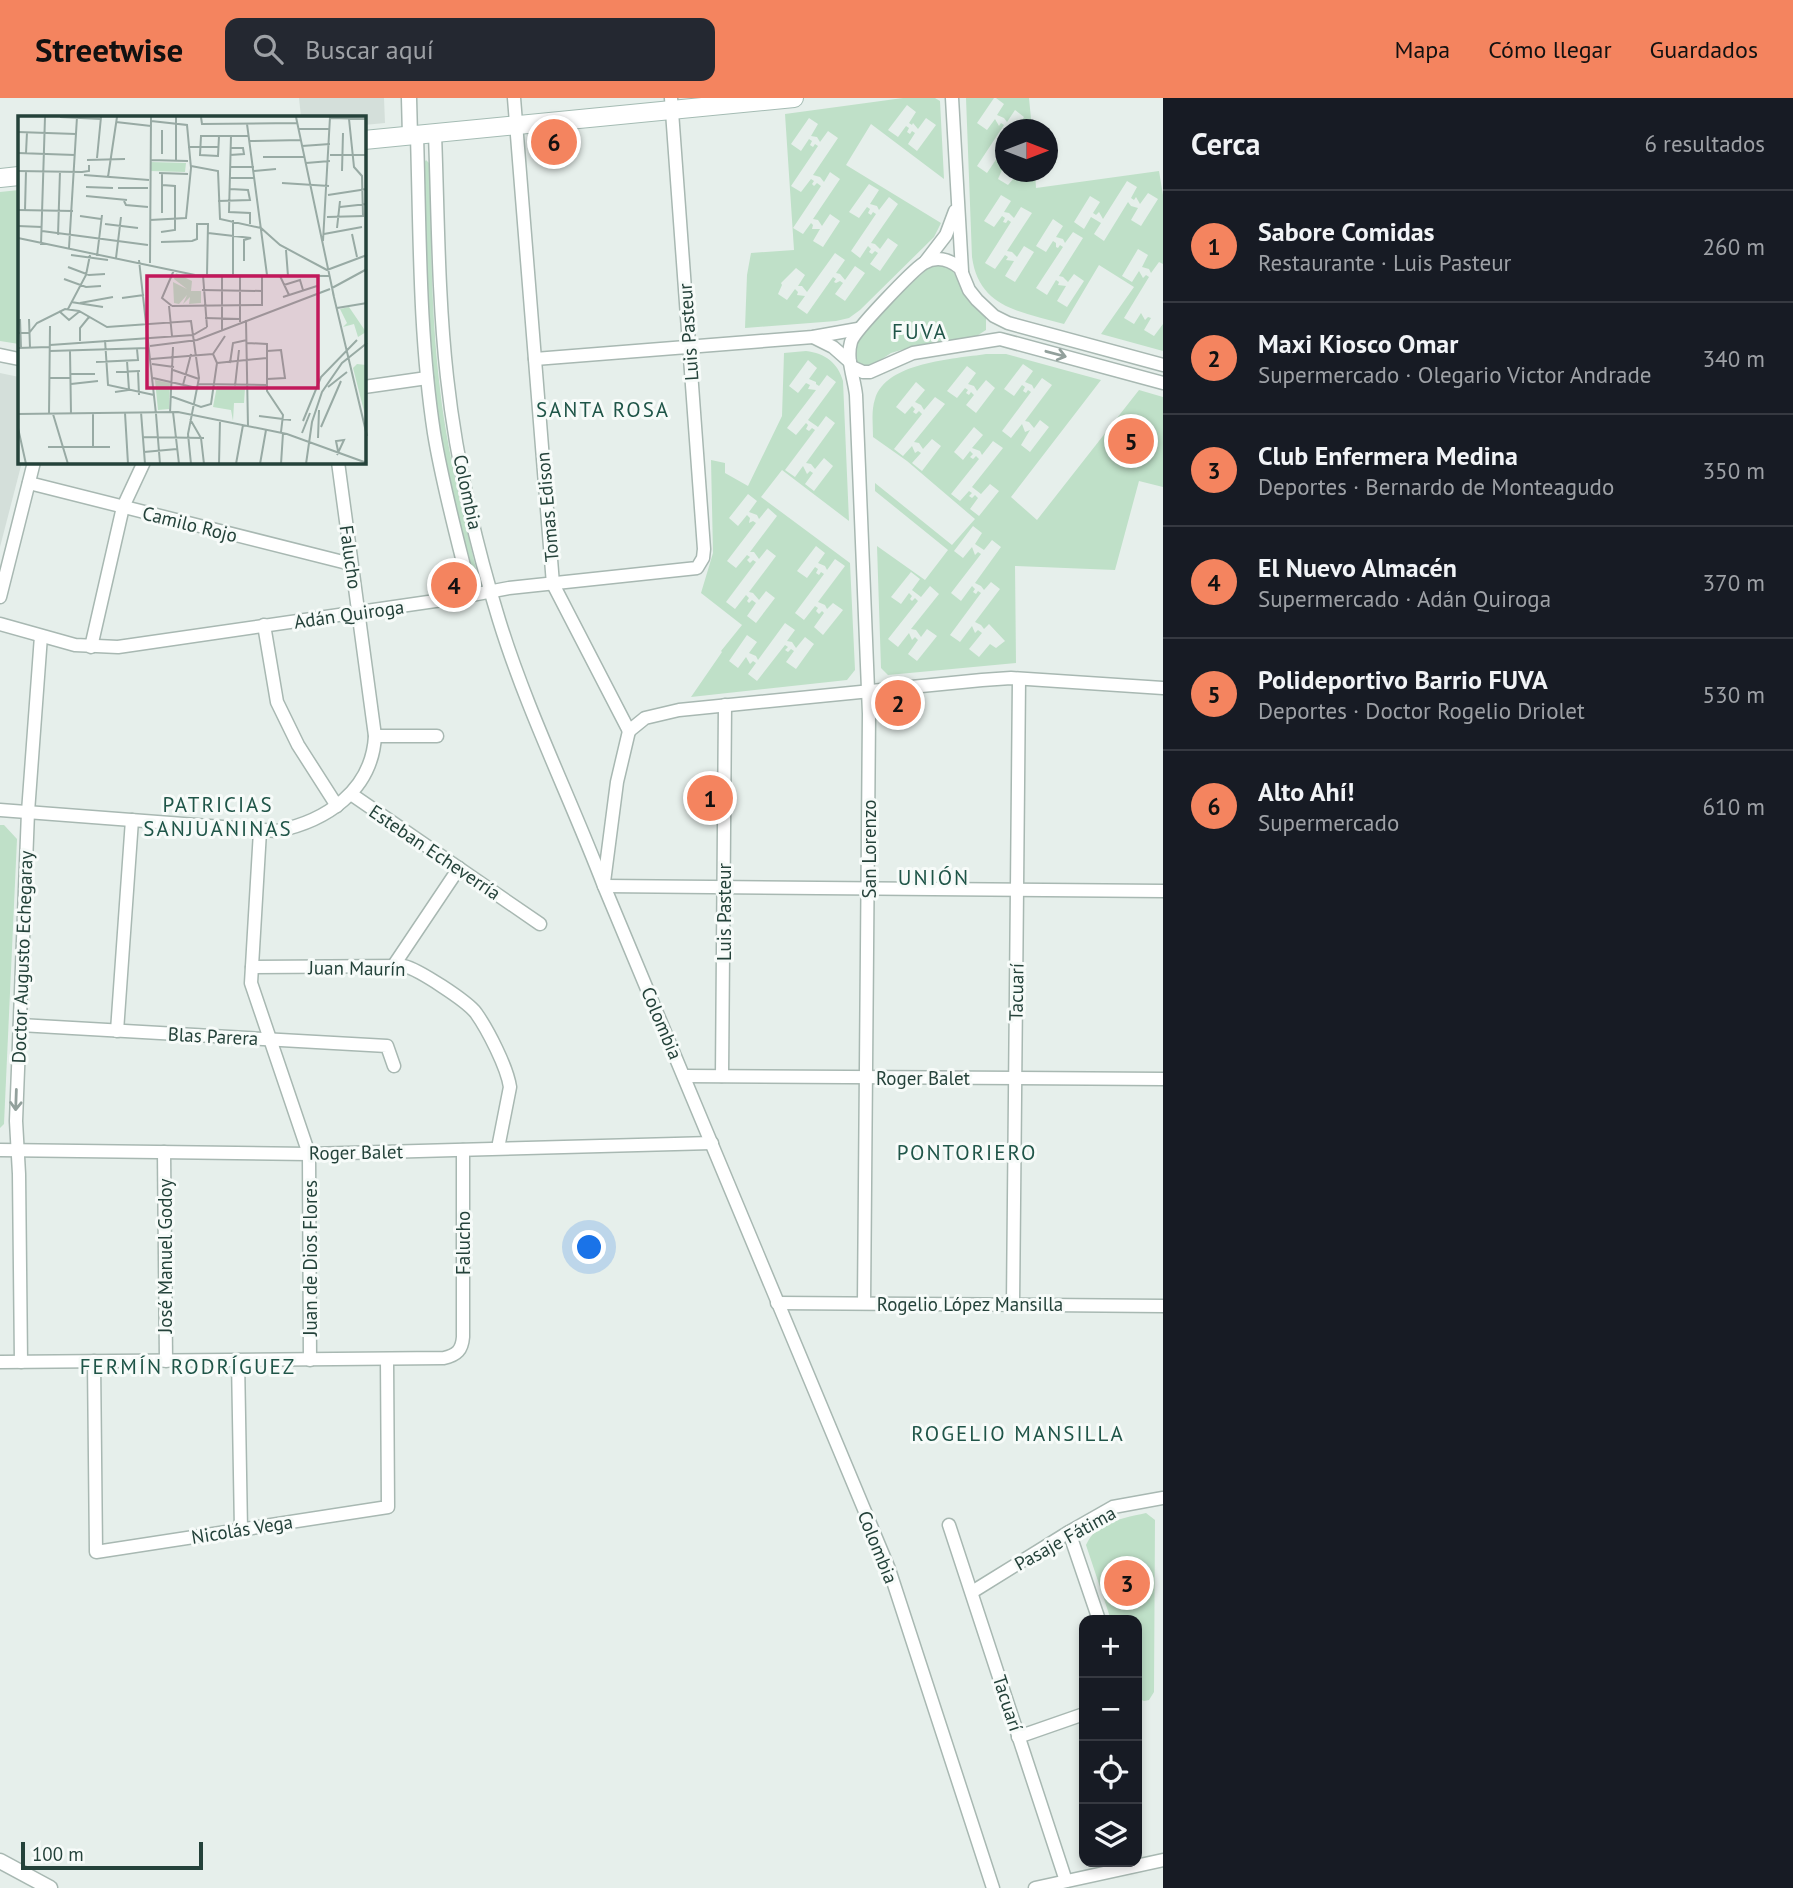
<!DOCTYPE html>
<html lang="es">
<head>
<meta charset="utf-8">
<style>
  :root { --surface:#171b24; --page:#242831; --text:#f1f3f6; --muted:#9ea1a6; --line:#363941; --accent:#f4845f }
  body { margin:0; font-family:"PT Sans",sans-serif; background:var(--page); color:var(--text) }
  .controls { position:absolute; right:21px; bottom:21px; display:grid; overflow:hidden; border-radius:14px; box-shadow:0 4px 10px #0003 }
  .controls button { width:63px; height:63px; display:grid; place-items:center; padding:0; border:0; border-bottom:2px solid var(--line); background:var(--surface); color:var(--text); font:35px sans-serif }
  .compass { position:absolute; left:995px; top:21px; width:63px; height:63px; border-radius:50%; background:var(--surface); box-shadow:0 4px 10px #0003; rotate:90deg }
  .scale { position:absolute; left:21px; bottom:18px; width:182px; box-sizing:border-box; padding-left:7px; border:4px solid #24423a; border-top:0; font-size:19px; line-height:24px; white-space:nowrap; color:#24423a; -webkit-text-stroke:5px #f7fbf9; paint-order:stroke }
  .you { position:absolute; left:590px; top:1150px; width:24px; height:24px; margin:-18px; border:5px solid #fff; border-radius:50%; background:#1a73e8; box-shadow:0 0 0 10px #1a73e833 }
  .badge { display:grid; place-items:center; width:46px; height:46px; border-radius:50%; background:var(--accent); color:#111; font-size:23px; font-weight:700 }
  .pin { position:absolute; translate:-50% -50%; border:4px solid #fff; box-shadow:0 2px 7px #0006 }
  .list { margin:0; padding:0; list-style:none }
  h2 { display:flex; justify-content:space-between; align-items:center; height:91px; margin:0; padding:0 28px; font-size:30px }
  h2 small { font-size:23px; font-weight:400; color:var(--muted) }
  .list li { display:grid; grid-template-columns:46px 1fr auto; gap:21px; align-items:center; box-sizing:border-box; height:112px; padding:0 28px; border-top:2px solid var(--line) }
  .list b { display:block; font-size:26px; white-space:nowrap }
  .list p { margin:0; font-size:23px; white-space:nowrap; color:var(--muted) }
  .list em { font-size:23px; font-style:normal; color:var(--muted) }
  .icon { flex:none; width:38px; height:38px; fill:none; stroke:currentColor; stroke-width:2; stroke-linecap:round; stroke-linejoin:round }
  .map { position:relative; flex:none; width:1163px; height:1790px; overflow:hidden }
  header { display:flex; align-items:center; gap:42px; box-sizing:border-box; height:98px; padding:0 35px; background:var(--accent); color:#111 }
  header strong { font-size:33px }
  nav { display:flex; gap:38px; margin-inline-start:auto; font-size:24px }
  .search { width:490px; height:63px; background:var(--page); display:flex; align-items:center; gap:18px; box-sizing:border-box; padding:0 24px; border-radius:14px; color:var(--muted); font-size:26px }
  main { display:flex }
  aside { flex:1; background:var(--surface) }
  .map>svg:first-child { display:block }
  .built { fill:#d4dfda }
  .green { fill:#bfe0c8; fill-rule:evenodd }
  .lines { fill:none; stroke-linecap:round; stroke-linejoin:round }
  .minor-casing { stroke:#a8b8b2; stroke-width:15 }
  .tertiary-casing { stroke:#a8b8b2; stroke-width:17 }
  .secondary-casing { stroke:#a4bbb3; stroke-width:20 }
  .minor { stroke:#fff; stroke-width:12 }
  .tertiary { stroke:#fff; stroke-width:14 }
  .secondary { stroke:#fff; stroke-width:18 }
  .oneway { stroke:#92a09c }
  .labels { text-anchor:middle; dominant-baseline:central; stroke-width:6; stroke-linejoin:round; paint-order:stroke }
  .street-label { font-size:19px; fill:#24423a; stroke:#f7fbf9 }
  .neighbourhood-label { font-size:21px; letter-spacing:2px; fill:#1f5548; stroke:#f7fbf9 }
  .inset-road { fill:none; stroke:#98aaa4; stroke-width:2 }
  .view { fill:#c2185b; fill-opacity:0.15; stroke:#c2185b; stroke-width:3.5 }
  .inset-edge { fill:none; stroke:#24423a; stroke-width:3.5 }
</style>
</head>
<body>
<header>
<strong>Streetwise</strong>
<div class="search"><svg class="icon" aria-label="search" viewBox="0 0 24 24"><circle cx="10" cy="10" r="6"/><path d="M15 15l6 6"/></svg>Buscar aquí</div>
<nav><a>Mapa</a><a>Cómo llegar</a><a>Guardados</a></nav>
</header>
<main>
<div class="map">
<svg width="1163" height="1790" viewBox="0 0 1163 1790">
  <rect width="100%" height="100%" fill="#e6efeb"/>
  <g class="built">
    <polygon points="299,0 384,0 385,25 364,27 364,19 301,19"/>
    <polygon points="0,275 19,279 19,364 22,364 0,449"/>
  </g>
  <g class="green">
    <path d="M903,0H935L940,3L944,81L871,26L846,67L941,125L934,139L860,212L849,220L836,223L745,230L747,177L751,155L794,152L785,16ZM907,7L916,14L909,25L912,27L913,25L918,31L926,20L936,27L917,53L908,46L915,35L912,33L910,36L907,34L909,30L906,28L898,39L888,32ZM809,20L818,26L811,38L817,39L820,44L828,33L838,40L813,77L820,79L824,84L830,74L840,81L813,121L818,122L822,128L830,116L840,123L823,149L813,143L820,131H812L813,127L811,125L803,136L793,130L821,88L817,85L814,88L812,86L814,83L811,81L801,94L791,88L818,48L815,46L813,49L810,47L812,43L809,41L801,53L791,46ZM869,86L879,92L870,106L877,108L879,112L889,99L898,106L871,145L875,146L880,151L888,140L898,147L880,173L870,166L878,155L875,153L872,156L869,154L871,151L868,148L860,160L851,153L876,116L873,114L871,117L868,115L870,111L867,109L859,120L849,114ZM835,155L845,162L836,175L840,176L845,182L855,168L865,175L845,203L835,196L843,185L840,183L836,185L834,184L836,181L833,179L807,216L797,209L805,198L797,197L798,194L795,191L787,202L778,196L782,187L781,185L796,170L805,177L798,188H802L807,194Z"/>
    <path d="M966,0H994L977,25L987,32L995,21L999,28L1001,25L1004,27L977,68L987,75L997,60L1000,62L998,65L1001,67L1004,64L1005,65L998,81L1008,87L1019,74H1035L1036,90L1159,73L1163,97V166L1159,164L1151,175L1149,171L1142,169L1148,157L1138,151L1122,178L1132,184L1139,173L1143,180L1146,177L1149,179L1124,220L1134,226L1141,215L1145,222L1148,219L1151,220L1144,232L1154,238L1163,226V253L1101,236L1134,189L1099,167L1064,226C1023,214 979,211 972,159ZM1127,83L1137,89L1131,100L1134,102L1136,99L1140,106L1148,95L1158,101L1141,128L1131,122L1138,110L1131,108L1128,104L1104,143L1094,136L1101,125L1091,119L1084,131L1074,124L1090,98L1100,104L1093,115L1096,117L1099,114L1103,121ZM1001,97L1011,103L1004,114L1009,115L1014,120L1021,109L1032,115L1007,153L1012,154L1017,159L1024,148L1034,154L1015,184L1005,178L1014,163L1006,162L1008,159L1005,157L995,171L985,165L1011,124L1008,122L1006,125L1003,124L1005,120L1002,118L994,129L984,123ZM1053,121L1063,128L1056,139L1063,141L1065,145L1073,134L1083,140L1059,178L1063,179L1068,184L1074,176L1084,183L1067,209L1057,203L1066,188L1058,187L1059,184L1056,182L1047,197L1036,190L1063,149L1060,147L1058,150L1056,149V145L1053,143L1046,154L1036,148Z"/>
    <polygon points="996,0 1029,0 1032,31 1017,31 1024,19 1015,12 1007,24 1004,20 997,17 1004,6"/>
    <path d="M426,62L430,66C431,141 431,217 440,291C447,353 463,414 477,475L474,479C465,465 463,440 458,423C428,305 426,186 424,65Z"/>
    <polygon points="19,92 19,246 0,243 0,94"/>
    <path d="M940,165L952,171L963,193L986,220V232L975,239L901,252L891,255L870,269L858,266C855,261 854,256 855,250C858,232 912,186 927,171Z"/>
    <path d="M806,253C825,255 838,265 843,283L849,423L782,372L761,399L850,465L855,572L847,582L691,599L722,554L721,553L742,527L701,495L713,455L711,362L725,365V375L748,388L782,318L784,255ZM808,262L817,270L809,281L816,284V286L819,288L827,277L836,284L808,322L818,329L826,318L835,325L806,365L811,366L815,371L824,360L833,368L814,393L805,386L813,375L810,373L807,376L803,368L795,379L785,372L815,332L812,330L809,333L806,331L808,327L806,325L796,337L787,330L816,292L808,291L810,287L806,285L798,295L789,288ZM748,396L757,403L749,414L757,417L759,421L768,410L777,418L750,454H754L759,461L767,451L776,458L749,494L753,495L759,502L766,493L775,500L756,525L747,518L756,505L752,502L749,505L747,503L749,500L746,497L735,511L726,504L756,464L753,462L750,465L747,462L750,459L747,457L736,470L727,463L756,425L753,423L749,425L750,420L747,417L738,428L729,420ZM816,448L825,455L818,465L825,468L827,472L835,461L845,468L818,504L825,507L827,511L833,505L843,512L823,537L814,529L824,515L822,513L819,516L816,513L818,510L815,508L804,522L795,515L824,476L821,474L819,477L816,475L818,471L815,469L807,480L797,473ZM785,525L795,532L787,543L792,544L796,550L805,539L814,546L796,571L786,564L794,553L791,551L788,554L785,552L788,549L785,547L757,583L748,576L756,565L753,563L750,566L746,559L738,570L729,563L747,537L757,544L749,555L756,558L758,562Z"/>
    <path d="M986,256H1006L1101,282L1011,399L1037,422L1139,292L1163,299V389L1139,383L1115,472L1015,468L1016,565L888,577L881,570L877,448L925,482L948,452L875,393V385L952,447L975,421L907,363L873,339C873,326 871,313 875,301C886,264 954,261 986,256ZM1023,266L1033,273L1025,284L1032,287L1034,291L1042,280L1052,287L1025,323L1029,324L1034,330L1040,322L1049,329L1030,354L1021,347L1030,332L1025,334L1022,326L1011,340L1002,333L1031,294L1028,292L1026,295L1023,293L1025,289L1022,287L1014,298L1004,291ZM967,268L976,275L968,286L974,288L977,293L986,282L995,290L976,315L966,307L974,297L971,294L969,297L966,295L968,292L965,290L957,300L947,293ZM916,284L925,292L915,304L921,307L924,312L935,299L945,306L914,344L919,345L923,351L932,341L941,348L922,373L912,365L921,355L918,353L915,355L912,348L903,358L894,351L922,316L919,313L916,316L913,314L915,311L912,308L905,316L896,309ZM974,329L983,337L972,350L980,353L982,357L993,343L1003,350L972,389L981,396L990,386L999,393L979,418L970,411L978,400L975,397L972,400L969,398L972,395L969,393L960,403L951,396L979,361L976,358L973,361L970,359L973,356L970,353L963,362L954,354ZM973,428L982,435L975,446L984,452L992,442L1001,449L975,485L981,488L984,492L991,484L1000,491L975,524L981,527L984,531L989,526L1005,543L996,550L990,546L979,559L969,551L982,535L978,532L975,535L972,528L960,544L950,537L981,495L978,493L976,496L973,494L975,491L972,488L961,503L951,495L981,456L978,454L975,457L972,449L963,460L954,453ZM911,474L920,481L912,492L921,499L930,488L939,496L911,531L916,532L921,539L927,531L937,538L917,563L908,556L918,542L915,539L912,542L909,535L898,549L888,541L918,503L915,500L912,503L910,501L912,498L909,495L901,506L891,499Z"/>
    <polygon points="0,727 4,727 17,741 4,1026 0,1030"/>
    <path d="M1146,1415L1155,1422L1154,1594L1149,1602L1144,1603L1137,1600V1522H1111L1086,1447C1096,1424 1124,1420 1146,1415Z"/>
  </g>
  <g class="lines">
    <g class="minor-casing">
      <g id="minor">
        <polyline points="514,0 553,486 629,633"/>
        <polyline points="952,0 962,173"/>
        <path d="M435,36C438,117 438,199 447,279C456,361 475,444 499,522C527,613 570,699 604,788L889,1471L993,1790"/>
        <path d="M417,38C420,137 419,237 434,335C443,390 458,443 471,496"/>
        <polyline points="926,163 946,137 955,113"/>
        <polyline points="813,239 833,249 850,264"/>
        <polyline points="0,257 19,261"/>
        <polyline points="535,261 813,239 858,231"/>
        <polyline points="852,269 863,274 870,274 913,255 1000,241 1163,285"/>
        <polyline points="364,289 427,280"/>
        <polyline points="29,385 351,466"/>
        <polyline points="0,499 34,364"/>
        <polyline points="0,526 75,547 118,549 456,500 509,490 697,470 703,460 704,451 671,0"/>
        <polyline points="264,527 277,604 298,647 337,708"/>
        <polyline points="91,549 123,409 144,364"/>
        <polyline points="629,633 645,620 679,612 982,582 1011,580 1163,590"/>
        <polyline points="375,638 437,638"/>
        <polyline points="351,696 540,826"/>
        <path d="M0,712L277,733C326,723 372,693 375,638L338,364"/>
        <polyline points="260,733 251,885 309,1056 310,1262"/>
        <polyline points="604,784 617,684 629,633"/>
        <polyline points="604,788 1163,793"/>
        <polyline points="394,867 459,770"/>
        <path d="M252,869L404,868C418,871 467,903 476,915C488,932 507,969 510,989L498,1050"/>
        <polyline points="20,927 387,948 394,968"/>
        <polyline points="117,933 132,722"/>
        <polyline points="684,978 1163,981"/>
        <polyline points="722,978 725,607"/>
        <polyline points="0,1052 309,1056 712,1045"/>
        <polyline points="164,1054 166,1263"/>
        <polyline points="777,1205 1163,1208"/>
        <path d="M864,1205L869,616L856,297C854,279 846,261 851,244C854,233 913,172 924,165C936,158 949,161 960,170L969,192L977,202L994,218L1008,225L1163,267"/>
        <polyline points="1013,1207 1019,581"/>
        <polyline points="238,1262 241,1432"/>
        <polyline points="94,1263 96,1454 388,1409 387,1261"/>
        <path d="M0,1264L444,1260C457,1257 462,1252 463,1239V1052"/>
        <polyline points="21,1264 19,1076 16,1023 28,714 41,538"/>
        <polyline points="949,1427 1066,1783"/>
        <polyline points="1069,1434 1099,1522"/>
        <polyline points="972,1494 1069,1434 1113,1409 1163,1400"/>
        <polyline points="1018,1639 1084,1616"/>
        <polyline points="1035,1790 1163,1762"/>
      </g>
    </g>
    <g class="tertiary-casing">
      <g id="tertiary">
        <polyline points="409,0 410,38"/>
        <polyline points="0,1763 50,1790"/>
      </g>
    </g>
    <g class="secondary-casing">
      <g id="secondary">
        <polyline points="364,42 794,0"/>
        <polyline points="0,80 19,78"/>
      </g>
    </g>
    <use href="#minor" class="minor"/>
    <use href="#tertiary" class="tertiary"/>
    <use href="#secondary" class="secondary"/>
  </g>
  <defs><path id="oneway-shaft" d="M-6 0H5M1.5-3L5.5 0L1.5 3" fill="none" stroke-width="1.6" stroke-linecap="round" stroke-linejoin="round" transform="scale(1.75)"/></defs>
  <g class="oneway">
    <use href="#oneway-shaft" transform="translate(1056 256) rotate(15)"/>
    <use href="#oneway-shaft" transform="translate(16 1002) rotate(92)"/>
  </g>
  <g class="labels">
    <g class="street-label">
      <text transform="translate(688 234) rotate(-94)">Luis Pasteur</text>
      <text transform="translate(468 394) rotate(78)">Colombia</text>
      <text transform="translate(547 409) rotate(-95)">Tomas Edison</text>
      <text transform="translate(190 426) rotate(14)">Camilo Rojo</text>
      <text transform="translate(351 459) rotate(82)">Falucho</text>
      <text transform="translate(349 516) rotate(-8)">Adán Quiroga</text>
      <text transform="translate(869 751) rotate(-90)">San Lorenzo</text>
      <text transform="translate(435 754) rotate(34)">Esteban Echeverría</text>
      <text transform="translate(724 814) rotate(-90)">Luis Pasteur</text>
      <text transform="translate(22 859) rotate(-88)">Doctor Augusto Echegaray</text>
      <text transform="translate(357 870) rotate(1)">Juan Maurín</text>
      <text transform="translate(1016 894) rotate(-89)">Tacuarí</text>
      <text transform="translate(662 925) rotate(67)">Colombia</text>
      <text transform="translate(213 938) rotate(3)">Blas Parera</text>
      <text x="923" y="980">Roger Balet</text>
      <text transform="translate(356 1054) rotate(-1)">Roger Balet</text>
      <text transform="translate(463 1145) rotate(-90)">Falucho</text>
      <text transform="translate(165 1158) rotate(-90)">José Manuel Godoy</text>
      <text transform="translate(310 1160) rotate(-90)">Juan de Dios Flores</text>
      <text x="970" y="1206">Rogelio López Mansilla</text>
      <text transform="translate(242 1431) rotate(-9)">Nicolás Vega</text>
      <text transform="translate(1065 1440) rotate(-29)">Pasaje Fátima</text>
      <text transform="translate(878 1449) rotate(68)">Colombia</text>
      <text transform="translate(1008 1605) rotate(72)">Tacuarí</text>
    </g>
    <g class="neighbourhood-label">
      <text x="920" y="233">FUVA</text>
      <text x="603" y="311">SANTA ROSA</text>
      <text x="218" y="706">PATRICIAS<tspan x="218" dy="24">SANJUANINAS</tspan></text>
      <text x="934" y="779">UNIÓN</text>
      <text x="967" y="1054">PONTORIERO</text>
      <text x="188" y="1268">FERMÍN RODRÍGUEZ</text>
      <text x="1018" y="1335">ROGELIO MANSILLA</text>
    </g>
  </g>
  <g transform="translate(18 18)">
    <rect width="348" height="348" fill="#e6efeb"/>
    <path d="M133,46L168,47L167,56L133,55ZM158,157L174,165L173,175H183V187L171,188L172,181L165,188L169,179L161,188L156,187L155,166L169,173L156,163ZM331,191L348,216L340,221L336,208L325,211L329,207L322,193ZM339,248L348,249L347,299L335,252ZM137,264L152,267L151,293L140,294ZM199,270L227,272L226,287H216L215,305L213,294L195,291Z" fill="#bfe0c8"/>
    <path class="inset-road" d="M42,1L83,3M183,1L184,8L279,7M278,1L316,181M312,2L349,3M331,3L336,51L344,60L345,100M98,6L133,10M229,8L249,159M281,13H312M0,16L58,18M201,20L200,40L182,39L183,20H231M213,20L211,96L232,97V108M232,25L283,24M284,30L312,28M170,31H201M0,37L57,39M8,37L9,16M144,38V14M212,39L226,38L225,32H212M312,39H349M245,41H286M79,42L83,1M69,44L107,43M132,44L170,45M158,45V1M288,47L312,45M173,50L200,55L202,103L243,112L262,129L309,154M212,51H236M0,55L64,56L71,55V49M236,55L258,53M324,55L325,17M141,57L170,58M66,59L131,64M90,61L99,1M212,62H237M264,67L311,70M68,71L95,72M100,72H130M310,79L349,73M68,80L109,84M106,85L108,89L130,91M200,85L232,84L230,74L212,73M322,91L349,88M0,94L55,95M7,94L8,55M144,97V58M62,100L83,103M309,101L346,100M132,104L168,102L173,52L169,9L133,5M87,108L120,112M0,110L24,111M319,112L322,85M24,115L130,129M143,116L157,114V70L144,69M190,117L233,122L226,124M306,118L344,111M334,118L339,141M40,119L42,55M0,122L177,159L311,160M226,123V145M305,125L312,1M143,126L174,125L179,123V108H190L189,159M23,129L27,1M51,132L59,1M268,134L270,160M53,139L90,144M79,140L84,99M98,142L103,101M121,144L138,298M132,147L133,1M50,151L71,159L87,158M309,154L349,139M185,159L189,211M215,159V104M262,160L271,179M46,163L68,171L83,170M266,169L282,164L285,174M314,172L349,153M184,174L244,175M315,177L349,320M265,181L299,170M104,182L126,179M53,186L85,191M62,187L95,181M151,190L154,220M154,190L244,189M154,190L144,182L156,154M244,190V159M319,192L349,187M50,193L68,159L72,139M41,195L51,204L62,195M187,202L222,203M2,203L3,232M11,203L12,232M228,204L230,311M222,206V159M204,214V159M0,217H11L19,207L47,193L61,195L89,211L173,205L181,262L170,318L173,348M87,224L90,269L136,279M62,225V212L71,201M229,227L249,228V275L265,299L263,316M32,229L175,219L189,211M132,230L179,224L312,173M0,232L31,231M32,235L131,232M52,235L53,298M249,235L263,234L267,262L249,263M195,238L207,220M133,243L195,238M78,246L120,244L119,233M199,247L249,242M212,247L215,227L229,224M134,248L156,251M155,254L181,263M120,255L121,279M98,256L122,255M53,258H77M31,262H53M135,262L179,272M53,268L80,265M180,268L249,269M165,269L173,238M217,270L221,234M310,271L329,256M97,276L111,274L109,245M152,280L183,291L193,288L199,247L195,238M123,296L127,348M155,296L161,348M75,297V331M107,297L110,348M152,297L155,231M0,298L160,296L269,318L349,347M31,298L32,210M35,298L50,348M138,298L142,348M241,300L273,304M172,303L183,322L186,348M285,305L303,261L339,224M303,311L323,265M0,312L8,348M284,317L292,297M125,321L186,322M300,322L301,294M30,331H92M126,336L159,333M319,339L326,324L318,325L320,335M180,348H208M201,348L202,304M218,348L225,309M242,348L248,314M263,348L265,317M288,348L294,306L304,276L324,247L349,227"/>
    <path class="view" d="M129,160H300V272H129Z"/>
    <rect width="348" height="348" class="inset-edge"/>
  </g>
</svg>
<div class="controls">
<button>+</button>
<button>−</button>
<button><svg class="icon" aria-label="locate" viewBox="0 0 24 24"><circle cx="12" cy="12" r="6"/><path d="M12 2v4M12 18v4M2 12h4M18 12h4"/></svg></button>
<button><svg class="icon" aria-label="layers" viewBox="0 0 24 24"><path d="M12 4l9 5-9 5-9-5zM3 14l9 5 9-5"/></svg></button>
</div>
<svg class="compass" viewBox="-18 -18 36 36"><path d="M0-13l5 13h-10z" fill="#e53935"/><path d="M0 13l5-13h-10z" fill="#9ea1a6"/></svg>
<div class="scale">100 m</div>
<div class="you"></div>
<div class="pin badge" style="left:710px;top:700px">1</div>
<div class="pin badge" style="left:898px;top:605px">2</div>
<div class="pin badge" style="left:1127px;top:1485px">3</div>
<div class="pin badge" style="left:454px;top:487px">4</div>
<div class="pin badge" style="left:1131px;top:343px">5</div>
<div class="pin badge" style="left:554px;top:44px">6</div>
</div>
<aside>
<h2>Cerca<small>6 resultados</small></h2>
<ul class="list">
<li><span class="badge">1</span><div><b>Sabore Comidas</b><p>Restaurante · Luis Pasteur</p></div><em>260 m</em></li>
<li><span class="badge">2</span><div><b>Maxi Kiosco Omar</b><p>Supermercado · Olegario Victor Andrade</p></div><em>340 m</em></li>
<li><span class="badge">3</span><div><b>Club Enfermera Medina</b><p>Deportes · Bernardo de Monteagudo</p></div><em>350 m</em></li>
<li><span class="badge">4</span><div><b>El Nuevo Almacén</b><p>Supermercado · Adán Quiroga</p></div><em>370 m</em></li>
<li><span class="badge">5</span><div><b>Polideportivo Barrio FUVA</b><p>Deportes · Doctor Rogelio Driolet</p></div><em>530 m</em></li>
<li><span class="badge">6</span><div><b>Alto Ahí!</b><p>Supermercado</p></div><em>610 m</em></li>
</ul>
</aside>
</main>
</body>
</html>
